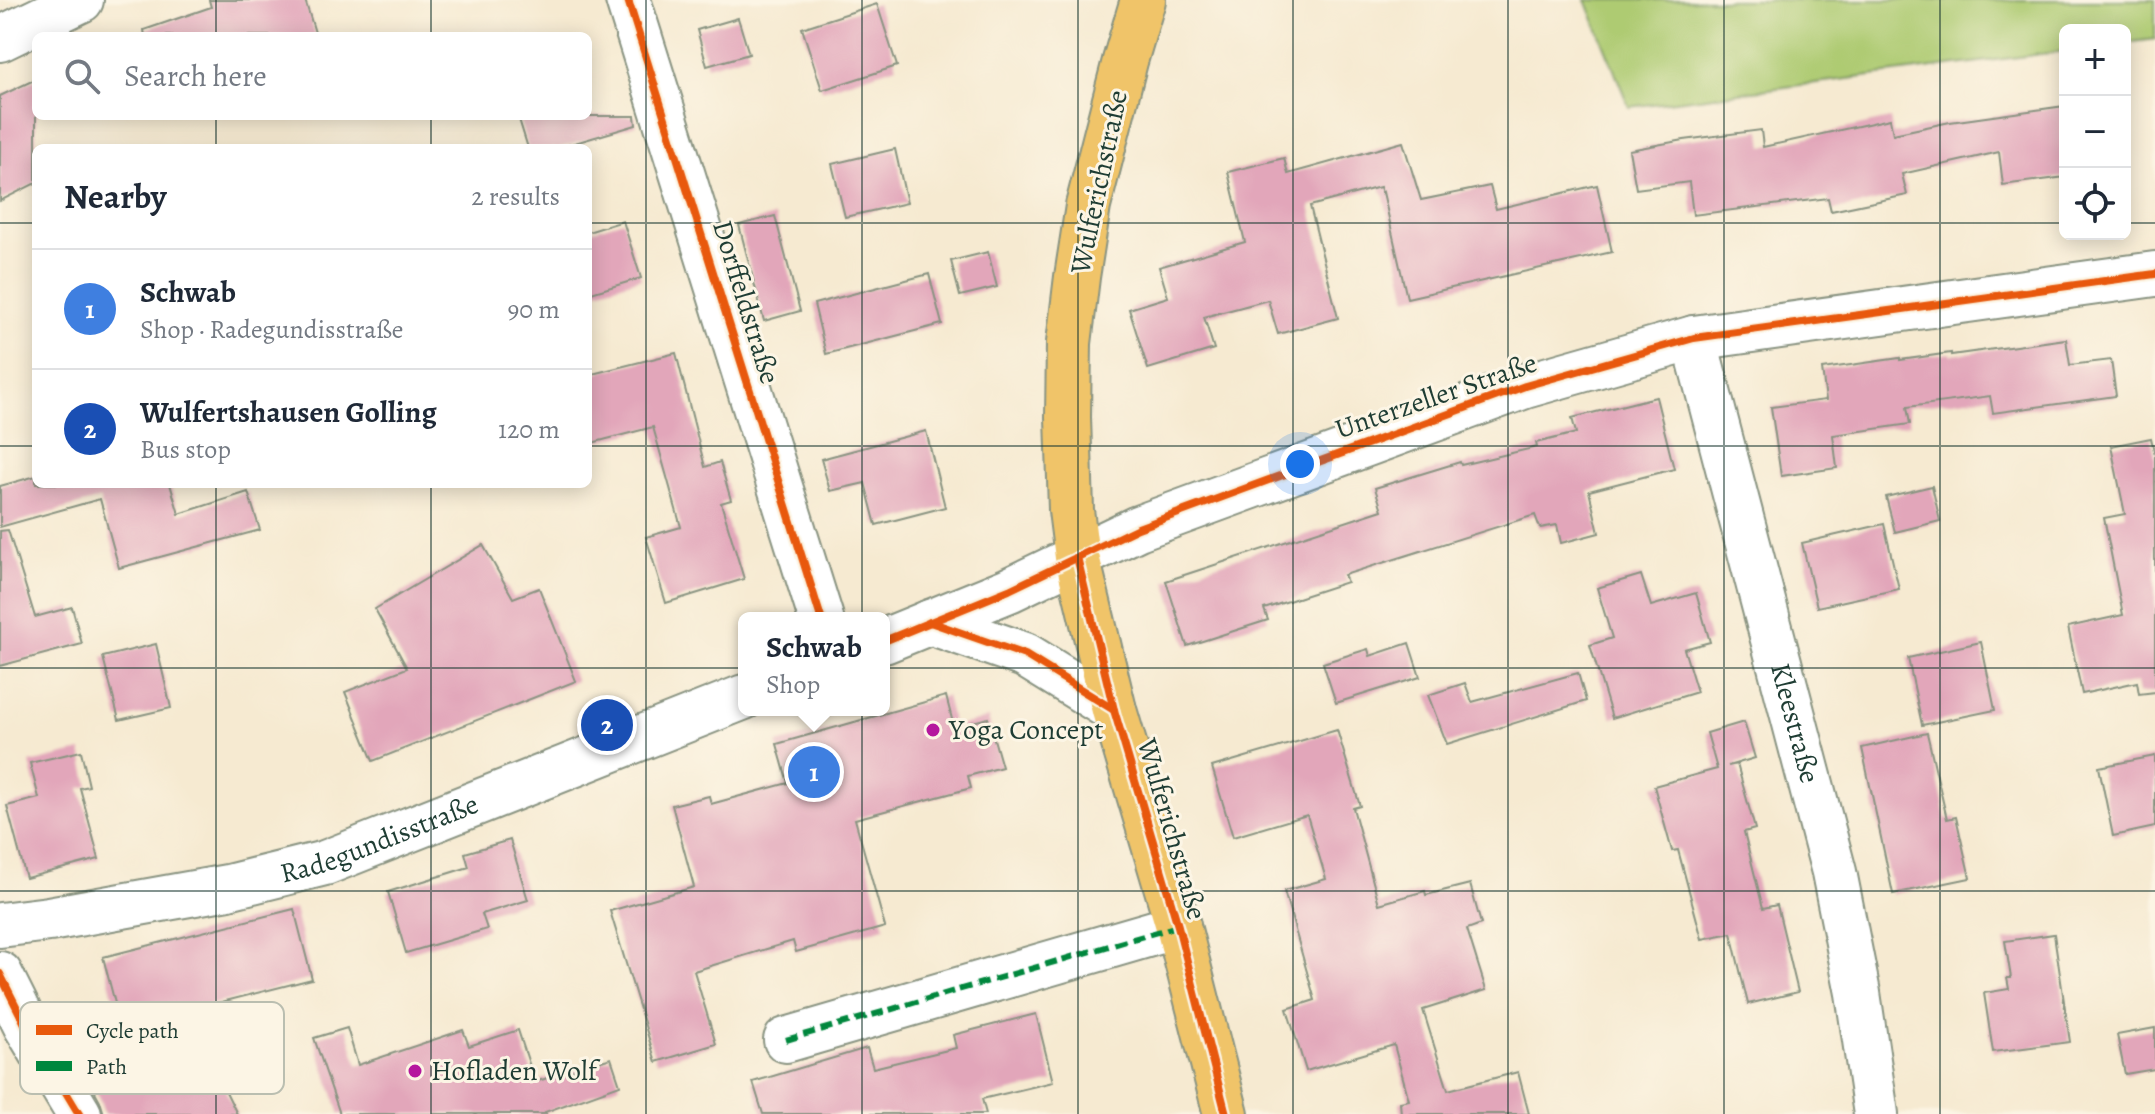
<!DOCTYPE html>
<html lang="en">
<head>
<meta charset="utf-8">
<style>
  :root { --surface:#fff; --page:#f2f2f3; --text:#1f2937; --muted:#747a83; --line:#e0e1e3; --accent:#0f766e }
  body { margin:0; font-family:Alegreya,serif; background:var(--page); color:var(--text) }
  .controls { position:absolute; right:24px; top:24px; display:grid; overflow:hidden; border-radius:12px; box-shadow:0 4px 20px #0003 }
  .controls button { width:72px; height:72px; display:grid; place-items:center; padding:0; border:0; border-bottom:2px solid var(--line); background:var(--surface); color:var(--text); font:40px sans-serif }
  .you { position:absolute; left:1300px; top:464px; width:28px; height:28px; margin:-20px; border:6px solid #fff; border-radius:50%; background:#1a73e8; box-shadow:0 0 0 12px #1a73e833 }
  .badge { display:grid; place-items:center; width:52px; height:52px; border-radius:50%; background:var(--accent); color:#fff; font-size:26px; font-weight:700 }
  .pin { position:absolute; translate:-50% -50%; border:4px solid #fff; box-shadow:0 2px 8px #0006 }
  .popup { position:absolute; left:738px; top:612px; width:152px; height:104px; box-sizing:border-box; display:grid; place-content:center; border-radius:12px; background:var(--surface); filter:drop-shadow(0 2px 6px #0005); font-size:26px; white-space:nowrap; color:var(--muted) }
  .popup b { font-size:30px; color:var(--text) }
  .popup::after { content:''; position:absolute; left:50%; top:100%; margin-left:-16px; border:16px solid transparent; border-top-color:var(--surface) }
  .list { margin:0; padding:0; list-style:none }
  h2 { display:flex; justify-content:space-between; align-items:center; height:104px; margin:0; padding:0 32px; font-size:34px }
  h2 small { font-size:26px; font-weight:400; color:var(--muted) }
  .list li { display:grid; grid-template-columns:52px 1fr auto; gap:24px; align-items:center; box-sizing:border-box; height:120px; padding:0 32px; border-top:2px solid var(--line) }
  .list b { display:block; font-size:30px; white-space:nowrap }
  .list p { margin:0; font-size:26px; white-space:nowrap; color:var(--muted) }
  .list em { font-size:26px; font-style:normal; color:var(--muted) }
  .icon { flex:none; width:44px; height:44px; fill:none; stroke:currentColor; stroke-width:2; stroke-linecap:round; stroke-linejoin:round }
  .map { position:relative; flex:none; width:2155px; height:1114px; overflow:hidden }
  .search { position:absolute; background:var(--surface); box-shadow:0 4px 20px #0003; left:32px; top:32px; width:560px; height:88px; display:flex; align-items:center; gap:20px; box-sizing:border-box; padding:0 28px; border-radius:12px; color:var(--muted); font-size:30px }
  .panel { position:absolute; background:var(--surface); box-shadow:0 4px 20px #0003; left:32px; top:144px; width:560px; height:344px; border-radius:12px }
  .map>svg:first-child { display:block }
  .green { fill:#aecb72; stroke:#668453; stroke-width:2 }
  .building { fill:#e2a6ba }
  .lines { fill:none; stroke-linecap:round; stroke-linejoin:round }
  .minor-casing { stroke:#8a9482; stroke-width:48 }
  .major-casing { stroke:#8a9482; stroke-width:48 }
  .minor { stroke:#fff; stroke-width:44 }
  .major { stroke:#f0c469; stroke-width:44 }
  .quiet { stroke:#00873e; stroke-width:6; stroke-dasharray:12 6; stroke-linecap:butt }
  .cycleway-casing { stroke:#fcf5e5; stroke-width:13 }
  .cycleway { stroke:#e8590c; stroke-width:8 }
  .grid { fill:none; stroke:#1f3d34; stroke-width:2; stroke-opacity:0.55 }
  .poi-dot { fill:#b5179e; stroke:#fcf5e5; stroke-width:3 }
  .labels { text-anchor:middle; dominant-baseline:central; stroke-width:6; stroke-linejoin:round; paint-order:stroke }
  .street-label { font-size:28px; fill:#1f3d34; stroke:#fcf5e5 }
  .poi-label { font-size:28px; fill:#1f3d34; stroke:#fcf5e5; text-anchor:start }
  .key { fill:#fcf5e5; stroke:#babeb0; stroke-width:2 }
  .key-label { font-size:22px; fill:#1f3d34 }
</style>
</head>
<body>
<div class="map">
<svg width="2155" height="1114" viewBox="0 0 2155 1114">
  <rect width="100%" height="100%" fill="#fcf5e5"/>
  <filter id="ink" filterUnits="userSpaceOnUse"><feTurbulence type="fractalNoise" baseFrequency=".0125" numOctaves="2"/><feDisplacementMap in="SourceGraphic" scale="16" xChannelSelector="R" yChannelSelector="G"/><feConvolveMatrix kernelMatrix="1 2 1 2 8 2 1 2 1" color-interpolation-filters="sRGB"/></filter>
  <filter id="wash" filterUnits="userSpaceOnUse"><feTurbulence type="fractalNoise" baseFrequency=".006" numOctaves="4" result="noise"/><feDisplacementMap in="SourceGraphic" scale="32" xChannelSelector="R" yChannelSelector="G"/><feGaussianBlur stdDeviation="1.8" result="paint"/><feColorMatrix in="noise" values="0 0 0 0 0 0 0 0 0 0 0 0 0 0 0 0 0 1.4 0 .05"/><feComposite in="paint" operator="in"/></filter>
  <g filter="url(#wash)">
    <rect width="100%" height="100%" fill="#f6ead1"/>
    <polygon class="green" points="1586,0 2155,0 2155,39 2125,43 2125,30 2065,30 2065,51 1629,107"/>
    <g id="blocks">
      <g class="building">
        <polygon points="209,0 305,0 316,36 145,36 144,30 211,7"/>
        <polygon points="877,4 897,66 822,90 802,28"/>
        <polygon points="738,18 749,54 707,66 697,30"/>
        <polygon points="36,79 36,183 0,201 0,96"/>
        <polygon points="2065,106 2065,177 2003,185 1999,152 1902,174 1907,195 1831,211 1828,198 1693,215 1689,182 1636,189 1629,150 1684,140 1761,130 1763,147 1890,119 1893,134 1950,122"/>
        <polygon points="518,116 635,116 636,125 558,148 528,148"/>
        <polygon points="1403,142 1421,200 1490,186 1496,209 1597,185 1612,252 1407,298 1383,192 1382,193 1380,187 1310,206 1338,318 1278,334 1268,300 1204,317 1214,349 1148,369 1129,309 1168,297 1159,267 1245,242 1228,172 1284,158 1288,174"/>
        <polygon points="895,149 907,203 845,217 832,164"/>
        <polygon points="775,216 800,311 764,321 739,225"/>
        <polygon points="623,221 641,278 588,294 588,232"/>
        <polygon points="988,252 997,287 960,296 951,261"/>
        <polygon points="929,274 942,324 826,354 814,304"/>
        <polygon points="2066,339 2070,365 2111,360 2116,396 1993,413 1990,396 1907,407 1910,424 1833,435 1837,468 1781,476 1771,407 1826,400 1822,369 1900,358 1900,360 1951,353 1951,355"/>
        <polygon points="676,353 705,467 720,462 731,500 721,503 744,579 666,603 646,537 681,527 653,427 588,444 588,375"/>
        <polygon points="1656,397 1674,469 1589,491 1599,533 1561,543 1557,525 1540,528 1535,515 1344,575 1347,582 1264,609 1268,620 1187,646 1166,581 1382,510 1375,488 1460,462 1461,465 1537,447 1536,443 1576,433 1572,418"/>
        <polygon points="926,431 945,507 876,525 865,483 830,491 821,459"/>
        <polygon points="2151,438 2155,455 2155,692 2139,694 2137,682 2082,694 2068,627 2123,615 2104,518 2125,514 2111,446"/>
        <polygon points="36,476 36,484 170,484 179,514 248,492 260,530 119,568 100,499 0,527 0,486"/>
        <polygon points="1932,486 1940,521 1895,532 1886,497"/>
        <polygon points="1884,524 1899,589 1817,607 1802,543"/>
        <polygon points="8,530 35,617 72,607 82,644 0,666 0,531"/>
        <polygon points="483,545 513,598 539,588 576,681 373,761 345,692 407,668 375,609"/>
        <polygon points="1641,575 1651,606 1696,593 1710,642 1684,649 1697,692 1612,718 1590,645 1612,638 1597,588"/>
        <polygon points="1981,642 1995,710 1922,725 1908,658"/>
        <polygon points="1409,643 1420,677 1336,703 1323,663 1368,649 1370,656"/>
        <polygon points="156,644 171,708 119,720 103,657"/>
        <polygon points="1578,673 1586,701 1447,744 1428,695 1465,683 1472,702"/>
        <polygon points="946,696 954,727 988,718 1002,767 968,776 971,788 855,819 885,927 796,952 793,941 694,971 716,1044 656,1062 610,911 694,887 672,805 709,796 711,804 788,783 777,744"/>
        <polygon points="1744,722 1755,758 1728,766 1737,764 1755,829 1744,832 1763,908 1777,905 1798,992 1748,1004 1731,933 1702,939 1678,850 1672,851 1654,786 1717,769 1707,733"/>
        <polygon points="1337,730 1360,806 1353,808 1379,904 1425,891 1426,895 1470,884 1481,924 1467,929 1486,990 1423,1010 1448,1090 1518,1072 1529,1114 1401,1114 1400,1102 1409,1100 1394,1045 1306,1071 1287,1009 1315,1000 1284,891 1326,879 1307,815 1233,837 1212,767"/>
        <polygon points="1927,733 1947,819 1956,817 1970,878 1893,894 1862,748"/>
        <polygon points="81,751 89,786 80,788 99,859 26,878 7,806 39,798 30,763"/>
        <polygon points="2155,756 2155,827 2113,836 2099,767"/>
        <polygon points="510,840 528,900 482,914 487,929 406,953 388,892 469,867 465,853"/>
        <polygon points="294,909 312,979 186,1011 237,1114 104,1114 100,1101 93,1088 132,1069 103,957"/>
        <polygon points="2054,934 2070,1042 1993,1052 1984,993 2009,989 2007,978 2011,978 2005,941"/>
        <polygon points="1036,1014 1053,1082 982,1099 986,1114 763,1114 753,1082 867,1048 873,1068 956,1048 953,1035"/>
        <polygon points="347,1028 358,1065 463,1030 469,1046 518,1030 535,1082 611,1058 620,1085 545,1112 546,1114 340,1114 314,1038"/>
        <polygon points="2155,1028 2155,1069 2125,1074 2117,1035"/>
      </g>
    </g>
  </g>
  <g filter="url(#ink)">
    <use href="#blocks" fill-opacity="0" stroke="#8a9482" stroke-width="2"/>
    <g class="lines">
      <g class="minor-casing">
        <g id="minor">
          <polyline points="628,0 821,618"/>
          <polyline points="0,39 81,0"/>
          <path id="s1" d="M1694,338L1834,872L1858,993L1876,1114"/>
          <polyline points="930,622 1025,655 1114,710"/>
          <polyline points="884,641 1009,590 1138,528 1525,386 1694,338 2155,274"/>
          <path id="s2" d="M0,925L49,919L228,887L325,863L744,697"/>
          <polyline points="0,974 26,1026 79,1114"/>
          <polyline points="786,1040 1178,926"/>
        </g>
      </g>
      <g class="major-casing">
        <polyline id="major" points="1143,0 1125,61 1088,206 1077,277 1069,343 1068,417 1071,510 1077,557 1114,710 1178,926 1226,1114"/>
      </g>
      <use href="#minor" class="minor"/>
      <use href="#major" class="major"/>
      <polyline class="quiet" points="786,1040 1178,926"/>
      <g class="cycleway-casing">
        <g id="cycleway">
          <polyline points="628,0 821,618"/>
          <polyline points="1077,557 1114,710 1178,926 1226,1114"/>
          <polyline points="930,622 1025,655 1114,710"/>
          <polyline points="884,641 1009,590 1138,528 1525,386 1694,338 2155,274"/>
          <polyline points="0,974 26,1026 79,1114"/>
        </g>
      </g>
      <use href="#cycleway" class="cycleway"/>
    </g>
  </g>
  <path class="grid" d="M216,0V36M431,0V36M646,0V1114M862,0V1114M1078,0V1114M1293,0V1114M1508,0V1114M1724,0V1114M1940,0V1114M216,116V148M431,116V148M0,223H36M588,223H2065M2125,223H2155M0,446H36M588,446H2155M216,484V1114M431,484V1114M0,668H2155M0,891H2155"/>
  <g class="poi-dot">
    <circle cx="933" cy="730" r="8"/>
    <circle cx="415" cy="1071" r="8"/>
  </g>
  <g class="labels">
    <g class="street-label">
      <text transform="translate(1099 182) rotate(-78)">Wulferichstraße</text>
      <text transform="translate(746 302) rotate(73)">Dorffeldstraße</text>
      <text transform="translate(1436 396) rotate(-19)">Unterzeller Straße</text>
      <text stroke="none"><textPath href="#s1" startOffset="398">Kleestraße</textPath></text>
      <text transform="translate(1172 829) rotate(74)">Wulferichstraße</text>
      <text stroke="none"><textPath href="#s2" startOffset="390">Radegundisstraße</textPath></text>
    </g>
    <g class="poi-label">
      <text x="949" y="730">Yoga Concept</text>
      <text x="431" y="1071">Hofladen Wolf</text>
    </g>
  </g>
  <rect x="20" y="1002" width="264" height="92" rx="12" class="key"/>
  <rect x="36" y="1025" width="36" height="10" fill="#e8590c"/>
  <rect x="36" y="1061" width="36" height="10" fill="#00873e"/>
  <g class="key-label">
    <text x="86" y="1038">Cycle path</text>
    <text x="86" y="1074">Path</text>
  </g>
</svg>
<div class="controls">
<button>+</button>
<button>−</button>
<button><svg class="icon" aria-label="locate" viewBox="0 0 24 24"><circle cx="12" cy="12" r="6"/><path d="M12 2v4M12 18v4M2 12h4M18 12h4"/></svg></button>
</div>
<div class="you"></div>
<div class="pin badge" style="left:814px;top:772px;background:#3f7fe0">1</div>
<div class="popup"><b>Schwab</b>Shop</div>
<div class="pin badge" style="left:607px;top:725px;background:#1a4fb4">2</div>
<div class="search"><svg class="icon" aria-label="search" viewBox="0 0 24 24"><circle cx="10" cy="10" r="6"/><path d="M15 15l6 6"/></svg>Search here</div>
<section class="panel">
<h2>Nearby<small>2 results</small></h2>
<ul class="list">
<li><span class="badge" style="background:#3f7fe0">1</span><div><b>Schwab</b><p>Shop · Radegundisstraße</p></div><em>90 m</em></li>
<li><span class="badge" style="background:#1a4fb4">2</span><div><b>Wulfertshausen Golling</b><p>Bus stop</p></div><em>120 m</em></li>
</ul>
</section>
</div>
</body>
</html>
